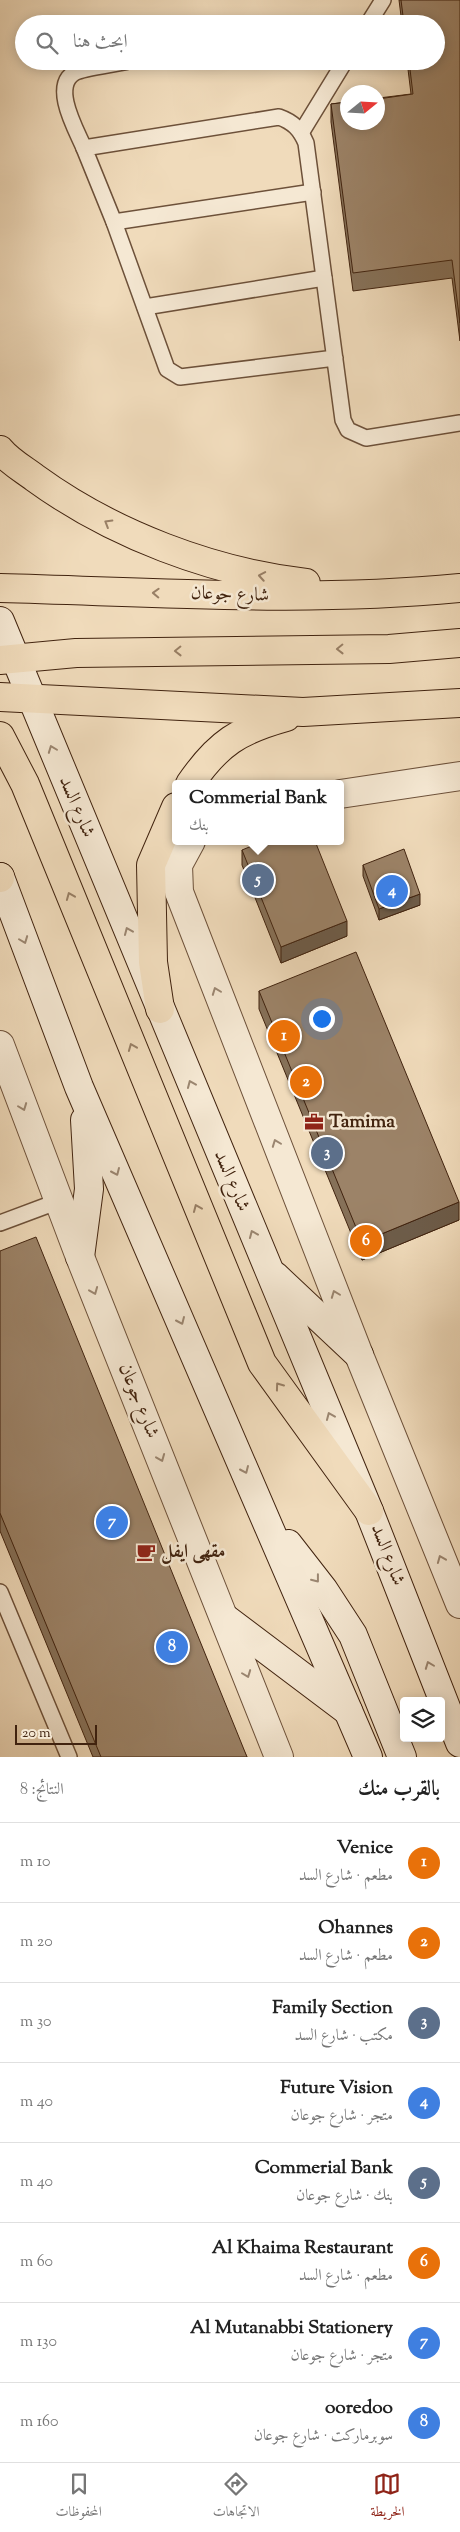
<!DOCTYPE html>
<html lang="ar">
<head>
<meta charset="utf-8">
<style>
  :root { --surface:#fff; --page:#f6f6f6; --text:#222; --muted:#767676; --line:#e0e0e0; --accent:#8f2418 }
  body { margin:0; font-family:"Sorts Mill Goudy",Amiri,serif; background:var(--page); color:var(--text); direction:rtl }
  .controls { position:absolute; right:15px; bottom:15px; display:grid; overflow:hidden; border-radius:5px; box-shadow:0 2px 12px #0003 }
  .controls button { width:45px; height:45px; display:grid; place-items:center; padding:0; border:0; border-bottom:1px solid var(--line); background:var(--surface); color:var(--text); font:25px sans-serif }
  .compass { position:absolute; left:340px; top:85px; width:45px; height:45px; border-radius:50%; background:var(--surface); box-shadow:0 2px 12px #0003; rotate:72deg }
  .scale { position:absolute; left:15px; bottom:12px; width:82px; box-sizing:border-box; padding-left:5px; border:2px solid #41230f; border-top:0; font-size:14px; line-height:18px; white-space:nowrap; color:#41230f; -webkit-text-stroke:4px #f5e8d3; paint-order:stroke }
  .you { position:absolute; left:321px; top:1018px; width:18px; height:18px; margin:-12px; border:4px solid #fff; border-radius:50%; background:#1a73e8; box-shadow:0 0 0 8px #1a73e833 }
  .badge { display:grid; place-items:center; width:32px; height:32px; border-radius:50%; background:var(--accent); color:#fff; font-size:16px; font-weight:700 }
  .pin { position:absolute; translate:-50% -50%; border:2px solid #fff; box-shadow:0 1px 5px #0006 }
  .popup { position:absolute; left:172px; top:780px; width:172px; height:65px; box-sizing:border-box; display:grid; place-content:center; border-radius:5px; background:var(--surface); filter:drop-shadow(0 1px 4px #0005); font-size:16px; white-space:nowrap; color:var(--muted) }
  .popup b { font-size:19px; color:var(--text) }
  .popup::after { content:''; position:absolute; left:50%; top:100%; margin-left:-10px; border:10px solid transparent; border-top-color:var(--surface) }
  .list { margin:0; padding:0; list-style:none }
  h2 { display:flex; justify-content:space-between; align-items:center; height:65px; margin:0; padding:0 20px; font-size:21px }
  h2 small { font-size:16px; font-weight:400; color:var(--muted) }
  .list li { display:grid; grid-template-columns:32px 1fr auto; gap:15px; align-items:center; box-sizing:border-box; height:80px; padding:0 20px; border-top:1px solid var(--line) }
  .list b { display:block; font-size:19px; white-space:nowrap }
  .list p { margin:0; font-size:16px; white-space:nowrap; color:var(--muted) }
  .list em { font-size:16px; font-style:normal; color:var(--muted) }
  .icon { flex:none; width:28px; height:28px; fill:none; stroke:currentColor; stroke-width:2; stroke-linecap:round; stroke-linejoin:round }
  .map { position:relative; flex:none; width:460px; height:1757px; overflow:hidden; direction:ltr }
  .search { position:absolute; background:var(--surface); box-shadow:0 2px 12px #0003; left:15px; right:15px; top:15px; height:55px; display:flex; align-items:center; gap:12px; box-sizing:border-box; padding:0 18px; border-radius:28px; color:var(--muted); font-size:19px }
  .sheet { height:705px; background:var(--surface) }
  nav { display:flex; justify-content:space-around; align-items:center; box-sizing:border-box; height:70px; border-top:1px solid var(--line); background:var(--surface); font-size:14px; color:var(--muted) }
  nav a { display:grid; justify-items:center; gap:2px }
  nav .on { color:var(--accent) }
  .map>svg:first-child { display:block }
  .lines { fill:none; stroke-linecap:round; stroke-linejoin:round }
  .lane-casing { stroke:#6d513a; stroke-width:18 }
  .street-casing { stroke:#6d513a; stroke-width:30 }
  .secondary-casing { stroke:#41230f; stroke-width:30 }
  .primary-casing { stroke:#41230f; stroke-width:30 }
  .lane { stroke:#f5e8d3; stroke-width:15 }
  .street { stroke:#f5e8d3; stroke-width:28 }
  .secondary { stroke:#f5e8d3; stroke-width:28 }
  .primary { stroke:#f0dbbb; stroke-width:28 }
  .wall { fill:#867159; stroke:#41230f }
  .shaded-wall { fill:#6d5c49; stroke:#41230f }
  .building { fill:#9c8368; stroke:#41230f }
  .oneway { stroke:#987f65 }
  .oneway2 { stroke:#9b8671 }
  .labels { text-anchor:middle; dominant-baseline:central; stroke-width:5; stroke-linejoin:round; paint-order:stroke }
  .street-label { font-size:19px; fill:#41230f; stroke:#f5e8d3 }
  .poi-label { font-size:19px; font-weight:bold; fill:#41230f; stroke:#f5e8d3; text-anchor:start }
</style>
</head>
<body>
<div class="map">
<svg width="460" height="1757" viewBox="0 0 460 1757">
  <rect width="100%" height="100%" fill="#f0dbbb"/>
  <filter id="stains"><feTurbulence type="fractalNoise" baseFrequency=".004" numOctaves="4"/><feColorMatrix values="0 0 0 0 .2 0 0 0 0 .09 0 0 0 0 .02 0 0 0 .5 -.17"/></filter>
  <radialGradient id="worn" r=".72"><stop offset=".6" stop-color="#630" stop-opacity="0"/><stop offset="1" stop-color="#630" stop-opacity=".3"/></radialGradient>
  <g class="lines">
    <g class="lane-casing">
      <g id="lane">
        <polyline points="368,24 383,0"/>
        <polyline points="301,133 345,61"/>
        <path d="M84,148C77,131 51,87 74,73C82,68 117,64 128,61"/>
        <polyline points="114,222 313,192"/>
        <polyline points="145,307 324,278"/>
        <path d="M335,358L180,377L167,369L114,222L84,148L279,117C293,122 300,129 306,143L343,420L348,430L366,438L460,423"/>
        <polyline points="0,1223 59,1201"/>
        <polyline points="0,1592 69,1757"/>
      </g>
    </g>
    <g class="street-casing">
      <g id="street">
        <polyline points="340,794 460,776"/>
        <polyline points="191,841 178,865 179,892 359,1355 460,1604"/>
        <polyline points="0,1045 80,1257 279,1757"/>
      </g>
    </g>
    <g class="secondary-casing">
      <g id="secondary">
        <polyline points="0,621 369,1511 460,1743"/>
        <polyline points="0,877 79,1087 368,1757"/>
        <polyline points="80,1257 89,1189 85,1120"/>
        <polyline points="275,1276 359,1355"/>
        <polyline points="288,1544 323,1589 353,1635 402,1757"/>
        <polyline points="226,1619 348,1711"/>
      </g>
    </g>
    <g class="primary-casing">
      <g id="primary">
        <path d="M0,450C9,461 23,469 35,478C112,534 212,572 306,583"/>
        <path d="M0,588C154,592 307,603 460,588"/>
        <polyline points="0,660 76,653 389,649 460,643"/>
        <polyline points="0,697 303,712 460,703"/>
        <polyline points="0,736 25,784 262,1363 369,1511"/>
        <path d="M190,784C218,743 239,730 286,717"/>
        <polyline points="0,877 0,878"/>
        <polyline points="160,1009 153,962 151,865 176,807"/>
      </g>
    </g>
    <use href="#lane" class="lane"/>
    <use href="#street" class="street"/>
    <use href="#secondary" class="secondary"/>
    <use href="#primary" class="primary"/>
  </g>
  <g class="wall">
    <polygon points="399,0 460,0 460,341 452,278 353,291 331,122 331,104 411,94 407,61 436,61 436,24 402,24"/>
    <polygon points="242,850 347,936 281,963 242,865"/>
    <polygon points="363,865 420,905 379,920 363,876"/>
    <polygon points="259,991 459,1220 362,1260 259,1009"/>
    <polygon points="0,1251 247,1757 93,1757 0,1531"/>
  </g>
  <g class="shaded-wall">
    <polygon points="420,894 420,905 379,920 379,909"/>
    <polygon points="347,921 347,936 281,963 281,947"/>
    <polygon points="459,1202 459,1220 362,1260 362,1242"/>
  </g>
  <g class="building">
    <polygon points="401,0 460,0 460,323 452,260 353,273 331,104 348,102 348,122 378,122 378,99 413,94 409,61 436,61 436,24 404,24"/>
    <polygon points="264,841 315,841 347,921 281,947 242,850"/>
    <polygon points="404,849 420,894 379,909 363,865"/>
    <polygon points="356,952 459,1202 362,1242 259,991"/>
    <polygon points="36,1237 247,1757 101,1757 0,1513 0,1251"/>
  </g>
  <defs><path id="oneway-chevron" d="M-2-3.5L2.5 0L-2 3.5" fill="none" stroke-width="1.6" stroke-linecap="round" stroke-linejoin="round" transform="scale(1.25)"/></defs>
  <g class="oneway">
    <use href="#oneway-chevron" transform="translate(108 523) rotate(-149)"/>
    <use href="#oneway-chevron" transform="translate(262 576) rotate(-170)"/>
    <use href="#oneway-chevron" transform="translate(156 593) rotate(-178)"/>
    <use href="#oneway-chevron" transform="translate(340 649) rotate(179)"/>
    <use href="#oneway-chevron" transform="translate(178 651) rotate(179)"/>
    <use href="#oneway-chevron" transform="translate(70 896) rotate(-112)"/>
    <use href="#oneway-chevron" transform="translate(132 1047) rotate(-112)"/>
    <use href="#oneway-chevron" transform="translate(197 1208) rotate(-113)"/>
    <use href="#oneway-chevron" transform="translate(279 1386) rotate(-126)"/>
  </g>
  <g class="oneway2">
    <use href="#oneway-chevron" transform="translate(52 749) rotate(-111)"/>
    <use href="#oneway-chevron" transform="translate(128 931) rotate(-113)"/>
    <use href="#oneway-chevron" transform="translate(24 940) rotate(69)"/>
    <use href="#oneway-chevron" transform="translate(216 991) rotate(-111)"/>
    <use href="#oneway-chevron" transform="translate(191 1084) rotate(-113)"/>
    <use href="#oneway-chevron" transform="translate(23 1107) rotate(69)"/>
    <use href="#oneway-chevron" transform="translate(276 1143) rotate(-111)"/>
    <use href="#oneway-chevron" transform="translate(116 1172) rotate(66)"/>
    <use href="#oneway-chevron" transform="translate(253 1234) rotate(-113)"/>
    <use href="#oneway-chevron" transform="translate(94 1291) rotate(68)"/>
    <use href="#oneway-chevron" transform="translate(335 1294) rotate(-111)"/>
    <use href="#oneway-chevron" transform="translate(181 1321) rotate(66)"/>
    <use href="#oneway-chevron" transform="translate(330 1416) rotate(-113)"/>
    <use href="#oneway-chevron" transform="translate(161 1458) rotate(68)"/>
    <use href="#oneway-chevron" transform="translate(245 1470) rotate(66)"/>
    <use href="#oneway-chevron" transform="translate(441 1559) rotate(-112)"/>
    <use href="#oneway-chevron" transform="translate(316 1579) rotate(52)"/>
    <use href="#oneway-chevron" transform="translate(429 1665) rotate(-111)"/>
    <use href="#oneway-chevron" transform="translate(247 1674) rotate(69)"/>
  </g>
  <defs>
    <g id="office-bare" transform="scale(1.5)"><path d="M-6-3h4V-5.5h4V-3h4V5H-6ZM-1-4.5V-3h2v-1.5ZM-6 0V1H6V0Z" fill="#8f2418" stroke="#f5e8d3" stroke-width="2.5" paint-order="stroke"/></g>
    <g id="cafe-bare" transform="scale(1.5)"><path d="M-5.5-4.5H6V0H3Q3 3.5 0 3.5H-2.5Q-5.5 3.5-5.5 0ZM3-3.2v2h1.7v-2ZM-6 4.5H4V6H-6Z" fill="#8f2418" stroke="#f5e8d3" stroke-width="2.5" paint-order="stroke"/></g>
  </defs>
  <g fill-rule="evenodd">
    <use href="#office-bare" x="314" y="1122"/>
    <use href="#cafe-bare" x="146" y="1552"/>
  </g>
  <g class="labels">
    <g class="street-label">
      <text transform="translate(230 595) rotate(2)">شارع جوعان</text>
      <text transform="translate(76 807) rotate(67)">شارع السد</text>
      <text transform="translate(231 1181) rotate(67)">شارع السد</text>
      <text transform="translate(138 1401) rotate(68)">شارع جوعان</text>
      <text transform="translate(387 1555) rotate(69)">شارع السد</text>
    </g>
    <g class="poi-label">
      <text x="329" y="1122">Tamima</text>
      <text x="161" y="1552">مقهى ايفل</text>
    </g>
  </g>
  <rect width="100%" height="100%" filter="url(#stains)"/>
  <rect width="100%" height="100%" fill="url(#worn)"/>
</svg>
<div class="controls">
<button><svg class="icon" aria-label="layers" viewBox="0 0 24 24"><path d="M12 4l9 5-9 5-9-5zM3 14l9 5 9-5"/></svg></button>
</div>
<svg class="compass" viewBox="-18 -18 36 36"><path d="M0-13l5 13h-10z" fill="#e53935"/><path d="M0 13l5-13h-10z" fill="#767676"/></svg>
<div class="scale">20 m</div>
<div class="you"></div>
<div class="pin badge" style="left:284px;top:1036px;background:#e8710a">1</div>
<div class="pin badge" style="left:306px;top:1082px;background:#e8710a">2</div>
<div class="pin badge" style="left:327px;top:1153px;background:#5c6f8a">3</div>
<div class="pin badge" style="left:392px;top:891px;background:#3f7fe0">4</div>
<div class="pin badge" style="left:258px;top:880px;background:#5c6f8a">5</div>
<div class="popup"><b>Commerial Bank</b>بنك</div>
<div class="pin badge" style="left:366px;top:1241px;background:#e8710a">6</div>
<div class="pin badge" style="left:112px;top:1522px;background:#3f7fe0">7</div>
<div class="pin badge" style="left:172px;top:1647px;background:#3f7fe0">8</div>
<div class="search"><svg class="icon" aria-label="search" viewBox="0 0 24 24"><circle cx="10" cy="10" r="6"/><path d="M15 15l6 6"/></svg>ابحث هنا</div>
</div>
<section class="sheet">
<h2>بالقرب منك<small>النتائج: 8</small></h2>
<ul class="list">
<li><span class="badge" style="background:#e8710a">1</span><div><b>Venice</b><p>مطعم · شارع السد</p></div><em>10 m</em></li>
<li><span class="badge" style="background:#e8710a">2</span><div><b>Ohannes</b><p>مطعم · شارع السد</p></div><em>20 m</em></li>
<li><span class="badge" style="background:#5c6f8a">3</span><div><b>Family Section</b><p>مكتب · شارع السد</p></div><em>30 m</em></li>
<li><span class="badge" style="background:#3f7fe0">4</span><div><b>Future Vision</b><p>متجر · شارع جوعان</p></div><em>40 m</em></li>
<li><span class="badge" style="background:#5c6f8a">5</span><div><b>Commerial Bank</b><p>بنك · شارع جوعان</p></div><em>40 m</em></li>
<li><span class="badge" style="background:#e8710a">6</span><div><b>Al Khaima Restaurant</b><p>مطعم · شارع السد</p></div><em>60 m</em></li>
<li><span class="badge" style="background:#3f7fe0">7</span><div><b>Al Mutanabbi Stationery</b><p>متجر · شارع جوعان</p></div><em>130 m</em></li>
<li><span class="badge" style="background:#3f7fe0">8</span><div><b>ooredoo</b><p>سوبرماركت · شارع جوعان</p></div><em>160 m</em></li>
</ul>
</section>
<nav>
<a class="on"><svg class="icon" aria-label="map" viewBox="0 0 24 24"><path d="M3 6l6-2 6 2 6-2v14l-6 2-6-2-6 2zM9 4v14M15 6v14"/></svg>الخريطة</a>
<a><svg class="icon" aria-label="directions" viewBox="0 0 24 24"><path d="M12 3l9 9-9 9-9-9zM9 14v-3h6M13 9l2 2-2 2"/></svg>الاتجاهات</a>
<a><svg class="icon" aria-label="saved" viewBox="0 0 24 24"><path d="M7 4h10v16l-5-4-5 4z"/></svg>المحفوظات</a>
</nav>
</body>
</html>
